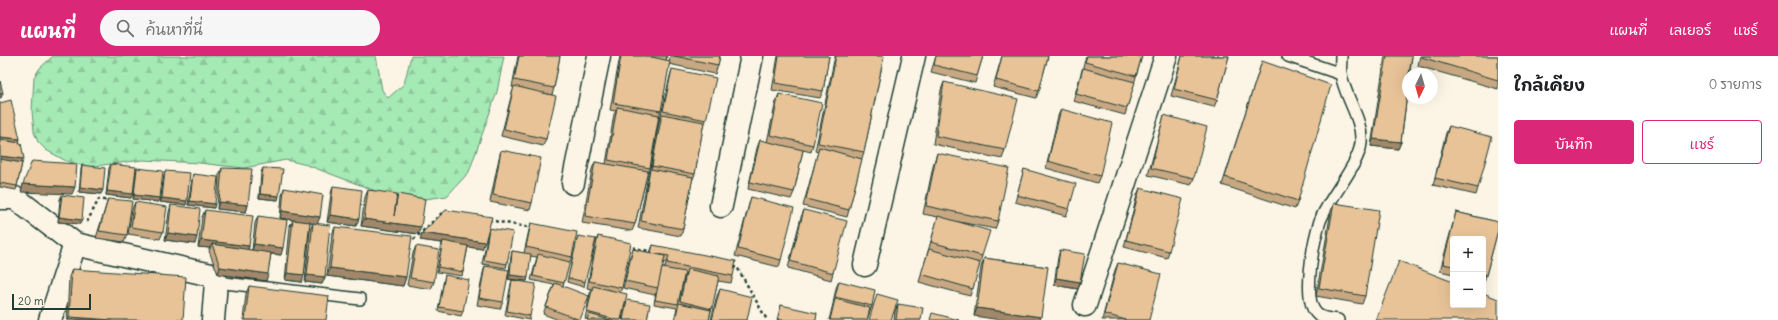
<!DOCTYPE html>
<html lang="th">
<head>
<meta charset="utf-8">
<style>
  :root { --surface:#fff; --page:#f6f6f6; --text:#202124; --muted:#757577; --line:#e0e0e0; --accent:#db2777 }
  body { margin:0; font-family:Delius,"Playpen Sans Thai",sans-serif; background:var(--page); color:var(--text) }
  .controls { position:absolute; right:12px; bottom:12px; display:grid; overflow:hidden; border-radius:4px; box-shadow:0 4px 16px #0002 }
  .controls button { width:36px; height:36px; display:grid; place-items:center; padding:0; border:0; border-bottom:1px solid var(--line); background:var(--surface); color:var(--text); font:20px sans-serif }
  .compass { position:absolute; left:1402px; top:12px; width:36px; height:36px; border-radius:50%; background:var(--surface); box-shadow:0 4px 16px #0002; rotate:185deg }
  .scale { position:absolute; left:12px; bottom:10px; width:79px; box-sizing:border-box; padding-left:4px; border:2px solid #1f3d34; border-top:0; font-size:11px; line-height:14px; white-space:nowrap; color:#1f3d34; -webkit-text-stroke:3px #fcf5e5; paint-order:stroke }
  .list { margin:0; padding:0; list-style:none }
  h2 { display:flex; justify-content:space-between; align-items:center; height:52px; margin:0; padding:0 16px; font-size:17px }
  h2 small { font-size:13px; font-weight:400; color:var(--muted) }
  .actions { display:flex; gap:8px; padding:12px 16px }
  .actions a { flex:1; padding:9px 0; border:1px solid var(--accent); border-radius:4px; text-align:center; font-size:14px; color:var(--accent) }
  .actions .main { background:var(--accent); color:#fff }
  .icon { flex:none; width:22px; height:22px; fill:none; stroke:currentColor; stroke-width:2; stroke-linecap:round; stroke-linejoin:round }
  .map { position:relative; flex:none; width:1498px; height:264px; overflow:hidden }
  header { display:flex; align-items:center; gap:24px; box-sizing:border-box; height:56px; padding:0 20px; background:var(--accent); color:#fff }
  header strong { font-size:19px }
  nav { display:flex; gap:22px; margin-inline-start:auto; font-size:14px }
  .search { width:280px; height:36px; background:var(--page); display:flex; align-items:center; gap:10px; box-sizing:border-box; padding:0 14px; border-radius:22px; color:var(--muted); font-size:15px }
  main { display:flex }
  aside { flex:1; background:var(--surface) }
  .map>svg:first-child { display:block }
  .forest { fill:url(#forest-firs); stroke:#629374 }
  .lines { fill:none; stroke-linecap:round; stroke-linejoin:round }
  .lane-casing { stroke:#1f3d34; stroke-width:14 }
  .street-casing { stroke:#1f3d34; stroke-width:25 }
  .path { stroke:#1f3d34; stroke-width:2.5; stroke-dasharray:3 3; stroke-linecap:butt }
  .lane { stroke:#fcf5e5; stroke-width:11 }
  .street { stroke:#fcf5e5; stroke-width:22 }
  .wall { fill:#c8a883; stroke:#1f3d34; fill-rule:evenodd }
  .shaded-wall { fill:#a2886a; stroke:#1f3d34 }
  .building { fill:#e8c398; stroke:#1f3d34 }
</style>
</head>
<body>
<header>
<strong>แผนที่</strong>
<div class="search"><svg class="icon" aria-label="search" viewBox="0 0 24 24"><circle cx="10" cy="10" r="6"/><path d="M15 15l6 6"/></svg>ค้นหาที่นี่</div>
<nav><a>แผนที่</a><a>เลเยอร์</a><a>แชร์</a></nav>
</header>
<main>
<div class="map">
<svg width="1498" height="264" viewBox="0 0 1498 264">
  <defs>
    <pattern id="forest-firs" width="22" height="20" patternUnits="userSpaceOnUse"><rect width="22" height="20" fill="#a5e9b5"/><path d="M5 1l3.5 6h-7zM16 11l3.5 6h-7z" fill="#8ec99c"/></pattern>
  </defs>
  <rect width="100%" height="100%" fill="#fcf5e5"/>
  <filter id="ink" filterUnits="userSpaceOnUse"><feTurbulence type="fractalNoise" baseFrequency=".025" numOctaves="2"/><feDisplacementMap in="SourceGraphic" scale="8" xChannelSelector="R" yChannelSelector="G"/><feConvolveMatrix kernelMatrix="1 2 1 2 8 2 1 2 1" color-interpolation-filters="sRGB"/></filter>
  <g filter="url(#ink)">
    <polygon class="forest" points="53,0 376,0 382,34 388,42 404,28 411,0 504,0 497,36 469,116 447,140 425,143 381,137 307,109 286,104 244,112 199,107 143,104 87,111 66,105 46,94 38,86 34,76 32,55 34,21 40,12"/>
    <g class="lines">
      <g class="lane-casing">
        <g id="lane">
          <polyline points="1288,0 1341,18"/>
          <polyline points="216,226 360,243"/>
          <path d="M1338,264C1331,263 1321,263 1316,257C1302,242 1314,183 1320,165C1328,143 1359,109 1361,87C1363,63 1345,42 1341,18C1340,13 1341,6 1341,0"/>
        </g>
      </g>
      <g class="street-casing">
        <g id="street">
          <polyline points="573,127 599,0"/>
          <polyline points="0,142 15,142 75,188 211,219 216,226 213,264"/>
          <polyline points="721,150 752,0"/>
          <polyline points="865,209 914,0"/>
          <polyline points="1085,249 1166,0"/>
          <polyline points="50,264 75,188"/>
        </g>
      </g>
      <g class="path">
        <polyline points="489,164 532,172"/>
        <polyline points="87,166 99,143 110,145"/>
        <polyline points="283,168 294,169"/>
        <polyline points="408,185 412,185 443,156 447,156"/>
        <polyline points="627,190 653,196"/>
        <polyline points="733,211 737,211 767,264"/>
      </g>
      <use href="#lane" class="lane"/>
      <use href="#street" class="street"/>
    </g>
    <g class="wall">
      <polygon points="518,0 560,0 554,32 552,39 544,37 546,83 543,90 501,80 512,37 514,32 512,31"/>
      <polygon points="620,0 667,0 666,4 669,5 670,0 720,0 718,9 715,18 669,8 650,112 647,119 635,168 632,175 582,167 592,113 595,106 606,108 614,58 616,55 610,54"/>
      <polygon points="778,0 829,0 823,35 820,42 772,34"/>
      <polygon points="835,0 884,0 864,96 862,102 849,154 847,161 803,150 818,96 815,95"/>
      <polygon points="936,0 983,0 977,20 975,27 931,16"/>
      <polygon points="1002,0 1048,0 1039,35 1036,42 993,31"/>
      <polygon points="1086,0 1142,0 1125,59 1073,45"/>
      <polygon points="1182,0 1229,0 1217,44 1214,51 1171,40"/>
      <polygon points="1385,0 1412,0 1401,86 1398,93 1371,90"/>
      <polygon points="1420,0 1498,0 1498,33 1418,10"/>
      <polygon points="1262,5 1298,145 1295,153 1222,129"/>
      <polygon points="672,13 706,64 704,71 703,71 695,118 692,125 683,173 681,180 638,172 648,120 651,113 659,65 661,59 670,20"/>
      <polygon points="944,26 1005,94 1002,103 933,88 941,34"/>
      <polygon points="779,38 813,89 811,96 803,94 794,136 791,143 748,133 757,92 760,84 767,86 776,45"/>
      <polygon points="0,47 19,86 22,107 17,130 16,134 0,131"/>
      <polygon points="1061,53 1100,120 1097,127 1046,112 1058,60"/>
      <polygon points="1164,59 1194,122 1191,129 1148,119 1162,67"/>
      <polygon points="1449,70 1478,132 1476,139 1433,129 1446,77"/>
      <polygon points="501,94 532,147 530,154 490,146 499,102"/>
      <polygon points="937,97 998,165 995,173 949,164 982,200 970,240 919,226 938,161 923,158 934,106"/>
      <polygon points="111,108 131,142 106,139 109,112"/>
      <polygon points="82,109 101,138 79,136 81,113"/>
      <polygon points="137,112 160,142 158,146 133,143 136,116"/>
      <polygon points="222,112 248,149 246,156 217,153 219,119"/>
      <polygon points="263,112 278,144 259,142 261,116"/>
      <polygon points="1024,113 1069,153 1066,160 1015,146"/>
      <polygon points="165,115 186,149 160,146 164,119"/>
      <polygon points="193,118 214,152 188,149 192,122"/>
      <polygon points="333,130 356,170 327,166 331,138"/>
      <polygon points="284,132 320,161 317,167 325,221 322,228 305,226 310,174 313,167 310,167 304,219 302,226 285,224 290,171 293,164 280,162 282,139"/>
      <polygon points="1140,132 1169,195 1167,202 1124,191 1137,139"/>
      <polygon points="368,134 396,144 398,138 421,171 418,178 361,170 365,141"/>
      <polygon points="62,139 80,168 58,166 60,143"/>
      <polygon points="751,141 781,204 779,211 735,200 749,148"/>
      <polygon points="108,143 127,179 124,186 96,182"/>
      <polygon points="135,146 163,176 160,183 128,178 132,153"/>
      <polygon points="1334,147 1365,240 1362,248 1316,240 1331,155"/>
      <polygon points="171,149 195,188 165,184 169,156"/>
      <polygon points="205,154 249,190 248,194 252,194 255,167 258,160 281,199 271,198 266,225 218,218 209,195 210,192 198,191 202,161"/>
      <polygon points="804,154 833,217 831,224 788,212 801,161"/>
      <polygon points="1456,156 1498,166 1498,174 1486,219 1484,226 1483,225 1483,183 1453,183 1453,218 1440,215 1454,163"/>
      <polygon points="531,167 572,201 569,208 563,230 580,264 559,264 543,258 554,229 531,224 537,201 530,200 527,225 513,224 530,260 529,264 505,259 511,228 512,224 508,223 511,200 512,195 524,197 529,174"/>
      <polygon points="335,171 406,221 403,230 327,220 332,179"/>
      <polygon points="489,172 507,208 506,212 482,208 488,177 482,193 468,191 463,216 462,220 437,216 442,187 420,184 422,177"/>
      <polygon points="578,180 585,226 584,231 567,226"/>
      <polygon points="598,180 622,232 620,236 621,264 587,264 587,263 585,263 590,237 592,233 587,232 595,187"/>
      <path d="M653,189L733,220L731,227L718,225L709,264H674L677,252L654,248L656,237L655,239L623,232L630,200L633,193L650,197ZM663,206L666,207L665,212H662ZM684,218H685L679,243Z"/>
      <polygon points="416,190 434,226 431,233 407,229 413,197"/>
      <polygon points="1060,194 1080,226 1078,233 1054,229 1058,201"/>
      <polygon points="984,202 1048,211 974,260 981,211"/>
      <polygon points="1118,207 1149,264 1102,264 1115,214"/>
      <polygon points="485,210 503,246 500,253 477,249 483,217"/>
      <polygon points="72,213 183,264 67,264 69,221"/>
      <polygon points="445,219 463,255 461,260 438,255 444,223"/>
      <polygon points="839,225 872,250 867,264 829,264 833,248 836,232"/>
      <polygon points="249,230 326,264 243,264 246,238"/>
      <polygon points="720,233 747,264 711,264 717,240"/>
      <polygon points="627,244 647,264 622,264 625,248"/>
      <polygon points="898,248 921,264 894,264 895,255"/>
      <polygon points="781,249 816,264 777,264 779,256"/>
    </g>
    <g class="shaded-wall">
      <polygon points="3,37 1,42 0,42 0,38"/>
      <polygon points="0,81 20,83 19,87 0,85"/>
      <polygon points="1373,83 1401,86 1398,93 1371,90"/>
      <polygon points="0,100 24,103 22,107 0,104"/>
      <polygon points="23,128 75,131 72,138 21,136"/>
      <polygon points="80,131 103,134 101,138 79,136"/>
      <polygon points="107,135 133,138 131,142 106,139"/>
      <polygon points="260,138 279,140 278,144 259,142"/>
      <polygon points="134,139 160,142 158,146 133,143"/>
      <polygon points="162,142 187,145 186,149 160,146"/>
      <polygon points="190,145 215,148 214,152 188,149"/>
      <polygon points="219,146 248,149 246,156 217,153"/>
      <polygon points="282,155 320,161 317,168 280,162"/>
      <polygon points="330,159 359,163 356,170 327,166"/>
      <polygon points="59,161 82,164 80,168 58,166"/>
      <polygon points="364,163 421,171 418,178 361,170"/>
      <polygon points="168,177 197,181 195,188 165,184"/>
      <polygon points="422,177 485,186 482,193 442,187 443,185 442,187 420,184"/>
      <polygon points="201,184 249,190 247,197 212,188 210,192 198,191"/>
      <polygon points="254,188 283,192 281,199 252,195"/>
      <polygon points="220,211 268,218 266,225 218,218"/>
      <polygon points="330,212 406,221 403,230 327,220"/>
      <polygon points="287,217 304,219 302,226 285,224"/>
      <polygon points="307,219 325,221 322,228 305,226"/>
      <polygon points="510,219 528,221 527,225 508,223"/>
      <polygon points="1056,222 1080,226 1078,233 1054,229"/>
      <polygon points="977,252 1041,261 1040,264 1001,264 974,260"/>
      <polygon points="69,261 112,264 68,264"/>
    </g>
    <g class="building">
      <polygon points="519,0 560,0 554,32 514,24"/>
      <polygon points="621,0 647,0 670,5 661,55 613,47"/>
      <polygon points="674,0 720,0 718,9"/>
      <polygon points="779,0 829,0 823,35 775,27"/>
      <polygon points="836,0 884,0 864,96 818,87"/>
      <polygon points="936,0 983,0 977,20 934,9"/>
      <polygon points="1002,0 1048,0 1039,35 996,24"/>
      <polygon points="1087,0 1142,0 1136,20 1085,6"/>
      <polygon points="1182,0 1229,0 1217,44 1174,33"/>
      <polygon points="1387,0 1412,0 1409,18 1408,18 1408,29 1401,86 1373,83"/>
      <polygon points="1421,0 1498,0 1498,24 1421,1"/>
      <polygon points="1262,5 1331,29 1298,145 1225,121"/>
      <polygon points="1083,12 1135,26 1127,52 1076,38"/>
      <polygon points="672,13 716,22 706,64 663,55"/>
      <polygon points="0,25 3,37 0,38"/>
      <polygon points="944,26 1018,43 1005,94 936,80"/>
      <polygon points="514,30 556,40 546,83 504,73"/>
      <polygon points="779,38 822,47 813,89 770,79"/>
      <polygon points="11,44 20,83 0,81 0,47"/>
      <polygon points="617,51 659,59 650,112 608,104"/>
      <polygon points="1061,53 1112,67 1100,120 1048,105"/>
      <polygon points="662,58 704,66 695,118 652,110"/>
      <polygon points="1164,59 1207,71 1194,122 1151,112"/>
      <polygon points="1449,70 1492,81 1478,132 1435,122"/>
      <polygon points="0,84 21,87 24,103 0,100"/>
      <polygon points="760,84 803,94 794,136 750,126"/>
      <polygon points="819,91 862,103 849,154 806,143"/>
      <polygon points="501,94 541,102 532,147 493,139"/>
      <polygon points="937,97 1009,112 998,165 926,150"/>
      <polygon points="0,103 22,107 17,130 0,127"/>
      <polygon points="32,105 77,108 75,131 23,128"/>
      <polygon points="595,106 648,115 635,168 585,160"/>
      <polygon points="111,108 136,111 133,138 107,135"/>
      <polygon points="82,109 105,112 103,134 80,131"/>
      <polygon points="137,112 163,115 160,142 134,139"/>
      <polygon points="222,112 252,113 248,149 219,146"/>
      <polygon points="263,112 283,113 279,140 260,138"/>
      <polygon points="650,113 693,121 683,173 641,165"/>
      <polygon points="1024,113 1076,128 1069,153 1017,139"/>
      <polygon points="165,115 190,117 187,145 162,142"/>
      <polygon points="193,118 218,121 215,148 190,145"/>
      <polygon points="333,130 362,134 359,163 330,159"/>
      <polygon points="284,132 323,139 320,161 282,155"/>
      <polygon points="1140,132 1183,143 1169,195 1126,184"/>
      <polygon points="368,134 397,138 394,160 398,138 425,143 421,171 364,163"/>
      <polygon points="62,139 84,142 82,164 59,161"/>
      <polygon points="751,141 794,152 781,204 738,193"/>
      <polygon points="108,143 132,145 127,179 99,175"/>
      <polygon points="135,146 167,151 163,176 131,171"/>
      <polygon points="1334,147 1379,154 1365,240 1319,232"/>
      <polygon points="171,149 200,153 197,181 168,177"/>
      <polygon points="205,154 253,160 249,190 201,184"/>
      <polygon points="446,154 492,161 485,186 422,177"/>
      <polygon points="804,154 847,165 833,217 790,205"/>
      <polygon points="1456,156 1498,166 1498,174 1486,219 1483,218 1483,183 1453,183 1453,210 1443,208"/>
      <polygon points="258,160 287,164 283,192 254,188"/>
      <polygon points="938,160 990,175 982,200 931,186"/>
      <polygon points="293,164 310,166 304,219 287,217"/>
      <polygon points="313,167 330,169 325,221 307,219"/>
      <polygon points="531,167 577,176 572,201 526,191"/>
      <polygon points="335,171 412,180 406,221 330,212"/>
      <polygon points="489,172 513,176 507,208 484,204"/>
      <polygon points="578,180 596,183 585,226 568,222"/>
      <polygon points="598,180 631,187 622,232 589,225"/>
      <polygon points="443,185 468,190 463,216 438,211"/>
      <polygon points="212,188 271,197 268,218 220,211"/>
      <polygon points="653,189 736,205 733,220 667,207 669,200 651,197"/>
      <polygon points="416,190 439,194 434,226 410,222"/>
      <polygon points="633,193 665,200 658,232 625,225"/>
      <polygon points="929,193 980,207 973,233 921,218"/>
      <polygon points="1060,194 1085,198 1080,226 1056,222"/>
      <polygon points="512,195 531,198 528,221 510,219"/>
      <polygon points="538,198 570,206 564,227 533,220"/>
      <polygon points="984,202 1048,211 1041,261 977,252"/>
      <polygon points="1399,205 1453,226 1453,249 1483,249 1483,237 1498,243 1498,264 1376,264"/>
      <polygon points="1118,207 1161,218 1149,264 1126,264 1104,258"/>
      <polygon points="485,210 509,214 503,246 479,242"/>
      <polygon points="662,212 685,216 678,248 655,244"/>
      <polygon points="72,213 186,221 183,264 112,264 69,261"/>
      <polygon points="687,213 719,220 712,253 680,245"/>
      <polygon points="445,219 469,224 463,255 439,251"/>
      <polygon points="512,224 536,228 530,260 507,255"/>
      <polygon points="839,225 875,234 872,250 835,241"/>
      <polygon points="555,227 589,240 580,264 546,251"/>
      <polygon points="249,230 329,240 326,264 245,264"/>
      <polygon points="593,230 627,238 621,264 617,264 587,256"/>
      <polygon points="720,233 752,241 747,264 712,264"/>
      <polygon points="877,238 898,244 891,264 869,264"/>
      <polygon points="835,243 870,252 867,264 830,264"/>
      <polygon points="627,244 650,248 647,264 623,264"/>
      <polygon points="679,247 711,254 709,264 675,264"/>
      <polygon points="898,248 923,252 921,264 896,264"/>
      <polygon points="781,249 817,257 816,264 778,264"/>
      <polygon points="932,257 959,264 930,264"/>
      <polygon points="589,258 610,264 587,264"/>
    </g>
  </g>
</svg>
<div class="controls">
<button>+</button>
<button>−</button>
</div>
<svg class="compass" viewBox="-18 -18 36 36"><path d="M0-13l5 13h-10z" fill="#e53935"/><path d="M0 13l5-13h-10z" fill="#757577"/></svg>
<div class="scale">20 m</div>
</div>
<aside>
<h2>ใกล้เคียง<small>0 รายการ</small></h2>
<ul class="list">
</ul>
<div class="actions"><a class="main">บันทึก</a><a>แชร์</a></div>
</aside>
</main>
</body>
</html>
